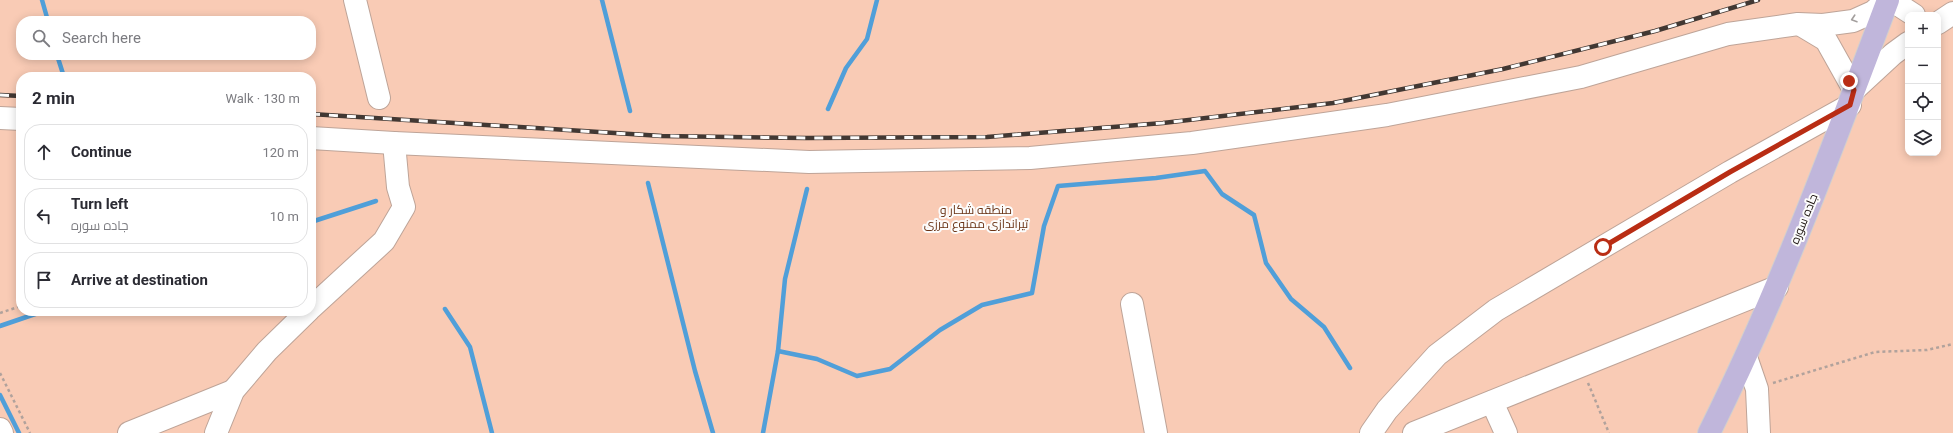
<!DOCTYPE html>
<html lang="en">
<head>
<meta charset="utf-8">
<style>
  :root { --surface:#fff; --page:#f2f2f3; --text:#2b2b33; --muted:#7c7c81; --line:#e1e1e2 }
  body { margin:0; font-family:Roboto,Cairo,sans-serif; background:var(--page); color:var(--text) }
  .controls { position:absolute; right:12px; top:12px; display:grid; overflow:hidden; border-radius:8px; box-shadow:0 2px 10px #0003 }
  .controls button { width:36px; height:36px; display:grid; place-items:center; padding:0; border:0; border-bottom:1px solid var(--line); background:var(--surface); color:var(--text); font:20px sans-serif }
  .stop { position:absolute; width:12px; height:12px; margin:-9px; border:3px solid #b92d14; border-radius:50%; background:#fff }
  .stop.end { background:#b92d14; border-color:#fff; box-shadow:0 1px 4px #0008 }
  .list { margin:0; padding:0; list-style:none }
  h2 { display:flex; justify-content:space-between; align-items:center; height:52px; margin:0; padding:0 16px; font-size:17px }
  h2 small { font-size:13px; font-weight:400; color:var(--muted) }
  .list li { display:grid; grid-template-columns:26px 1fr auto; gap:12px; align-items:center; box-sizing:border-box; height:56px; margin:0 8px 8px; padding:0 8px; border:1px solid var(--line); border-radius:16px }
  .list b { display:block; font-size:15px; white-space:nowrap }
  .list p { margin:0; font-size:13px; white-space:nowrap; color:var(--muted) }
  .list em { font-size:13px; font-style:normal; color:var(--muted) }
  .icon { flex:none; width:22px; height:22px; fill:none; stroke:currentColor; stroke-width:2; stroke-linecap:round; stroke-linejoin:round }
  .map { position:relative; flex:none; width:1953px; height:433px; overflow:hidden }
  .search { position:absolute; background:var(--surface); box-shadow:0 2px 10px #0003; left:16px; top:16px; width:300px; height:44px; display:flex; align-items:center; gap:10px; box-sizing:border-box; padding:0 14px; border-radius:16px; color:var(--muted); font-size:15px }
  .panel { position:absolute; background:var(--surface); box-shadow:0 2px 10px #0003; left:16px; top:72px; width:300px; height:244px; border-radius:16px }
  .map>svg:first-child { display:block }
  .green { fill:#f9cbb5; fill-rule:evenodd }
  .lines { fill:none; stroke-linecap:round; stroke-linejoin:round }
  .stream { stroke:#509fd9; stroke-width:4.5 }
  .minor-casing { stroke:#bea498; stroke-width:24 }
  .major-casing { stroke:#d1cfce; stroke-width:24 }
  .path { stroke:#b1a29c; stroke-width:2.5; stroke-dasharray:3 3; stroke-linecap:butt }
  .minor { stroke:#fff; stroke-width:22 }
  .major { stroke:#c0b6db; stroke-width:22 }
  .rail-casing { stroke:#423833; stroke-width:4.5 }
  .rail { stroke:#fcfcfc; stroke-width:3; stroke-dasharray:9; stroke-linecap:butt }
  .oneway { stroke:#a39f9e }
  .route { stroke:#b92d14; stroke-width:5 }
  .labels { text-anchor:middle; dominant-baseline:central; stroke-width:4; stroke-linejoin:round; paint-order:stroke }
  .park-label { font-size:12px; fill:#6a3416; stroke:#fcfcfc }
  .street-label { font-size:12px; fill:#19100c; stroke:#fcfcfc }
</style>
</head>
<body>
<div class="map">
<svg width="1953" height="433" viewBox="0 0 1953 433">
  <rect width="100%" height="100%" fill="#fcebe4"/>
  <path class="green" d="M0,0H1953V433H0ZM1908,15H1938V153H1908ZM21,21H311V55H21ZM21,77H311V311H21Z"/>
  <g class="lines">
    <g class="stream">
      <polyline points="42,0 48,21"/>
      <polyline points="602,0 630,111"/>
      <polyline points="57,55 64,77"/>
      <polyline points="828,109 846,68 867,39 877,0"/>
      <polyline points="648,183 695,371 713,433"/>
      <polyline points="311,222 376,201"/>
      <polyline points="445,309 470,347 492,433"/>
      <polyline points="0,326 44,311"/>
      <polyline points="778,351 817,359 857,376 890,369 940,330 982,305 1032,293 1044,226 1058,186 1156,178 1205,171 1222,194 1254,215 1266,263 1291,299 1324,327 1350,368"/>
      <polyline points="0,395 19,433"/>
      <polyline points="763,433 778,351 785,279 807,189"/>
    </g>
    <g class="minor-casing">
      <g id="minor">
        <polyline points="355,0 379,98"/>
        <polyline points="1891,0 1914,15"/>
        <polyline points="1938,23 1953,13"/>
        <polyline points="1801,25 1826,40 1854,90 1893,54 1908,43"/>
        <polyline points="0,118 21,119"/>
        <polyline points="311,138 394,143 809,162 1030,158 1192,143 1387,115 1581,77 1728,34 1798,24 1823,25 1853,21 1873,12 1887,0"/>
        <polyline points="1132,304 1156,433"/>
        <polyline points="311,308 384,241 404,207 398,187 394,143"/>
        <polyline points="1746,357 1757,389 1759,433"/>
        <polyline points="1492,402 1506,433"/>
        <polyline points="0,429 2,433"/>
        <polyline points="129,433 233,391"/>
        <polyline points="216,433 233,391 267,351 308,311"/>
        <polyline points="1371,433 1387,410 1437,355 1496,310 1730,172 1850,105"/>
        <polyline points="1414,433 1777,287"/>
      </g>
    </g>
    <g class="major-casing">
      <path id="major" d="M1709,433C1779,293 1833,146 1888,0"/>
    </g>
    <g class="path">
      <polyline points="0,313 21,306"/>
      <polyline points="0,373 30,433"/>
      <polyline points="1588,383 1609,433"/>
      <polyline points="1773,383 1875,352 1927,350 1953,344"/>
    </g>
    <use href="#minor" class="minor"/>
    <use href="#major" class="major"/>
    <g class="rail-casing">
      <g id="rail">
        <polyline points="0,95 21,96"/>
        <polyline points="311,114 662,136 806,138 987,137 1163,123 1333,103 1503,69 1655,31 1758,0"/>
      </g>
    </g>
    <use href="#rail" class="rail"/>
  </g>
  <defs><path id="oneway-chevron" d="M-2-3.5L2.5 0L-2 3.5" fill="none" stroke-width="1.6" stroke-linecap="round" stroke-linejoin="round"/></defs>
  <use class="oneway" href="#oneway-chevron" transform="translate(1854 19) rotate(162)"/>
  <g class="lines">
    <polyline class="route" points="1603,247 1730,172 1850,105 1854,90 1849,81"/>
  </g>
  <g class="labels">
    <g class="park-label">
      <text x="976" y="210">منطقه شکار و<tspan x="976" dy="14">تیراندازی ممنوع مرزی</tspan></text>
    </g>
    <g class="street-label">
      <text transform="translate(1804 219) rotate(-68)">جاده سوره</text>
    </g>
  </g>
</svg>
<div class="controls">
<button>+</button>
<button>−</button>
<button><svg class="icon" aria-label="locate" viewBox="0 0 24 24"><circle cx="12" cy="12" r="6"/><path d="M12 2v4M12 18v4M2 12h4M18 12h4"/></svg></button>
<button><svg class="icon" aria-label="layers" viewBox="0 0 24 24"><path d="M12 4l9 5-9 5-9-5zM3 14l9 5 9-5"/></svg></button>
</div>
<div class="stop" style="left:1603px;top:247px"></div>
<div class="stop end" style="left:1849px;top:81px"></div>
<div class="search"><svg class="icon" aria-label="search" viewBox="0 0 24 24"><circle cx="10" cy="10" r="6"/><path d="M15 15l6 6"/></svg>Search here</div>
<section class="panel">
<h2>2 min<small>Walk · 130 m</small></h2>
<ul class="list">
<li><svg class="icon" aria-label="ahead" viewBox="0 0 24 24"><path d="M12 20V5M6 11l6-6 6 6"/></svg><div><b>Continue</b></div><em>120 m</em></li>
<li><svg class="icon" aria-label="left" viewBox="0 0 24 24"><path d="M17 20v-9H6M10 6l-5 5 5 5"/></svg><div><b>Turn left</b><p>جاده سوره</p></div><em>10 m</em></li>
<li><svg class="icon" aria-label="arrive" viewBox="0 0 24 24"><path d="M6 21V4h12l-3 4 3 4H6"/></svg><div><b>Arrive at destination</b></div></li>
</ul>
</section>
</div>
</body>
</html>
